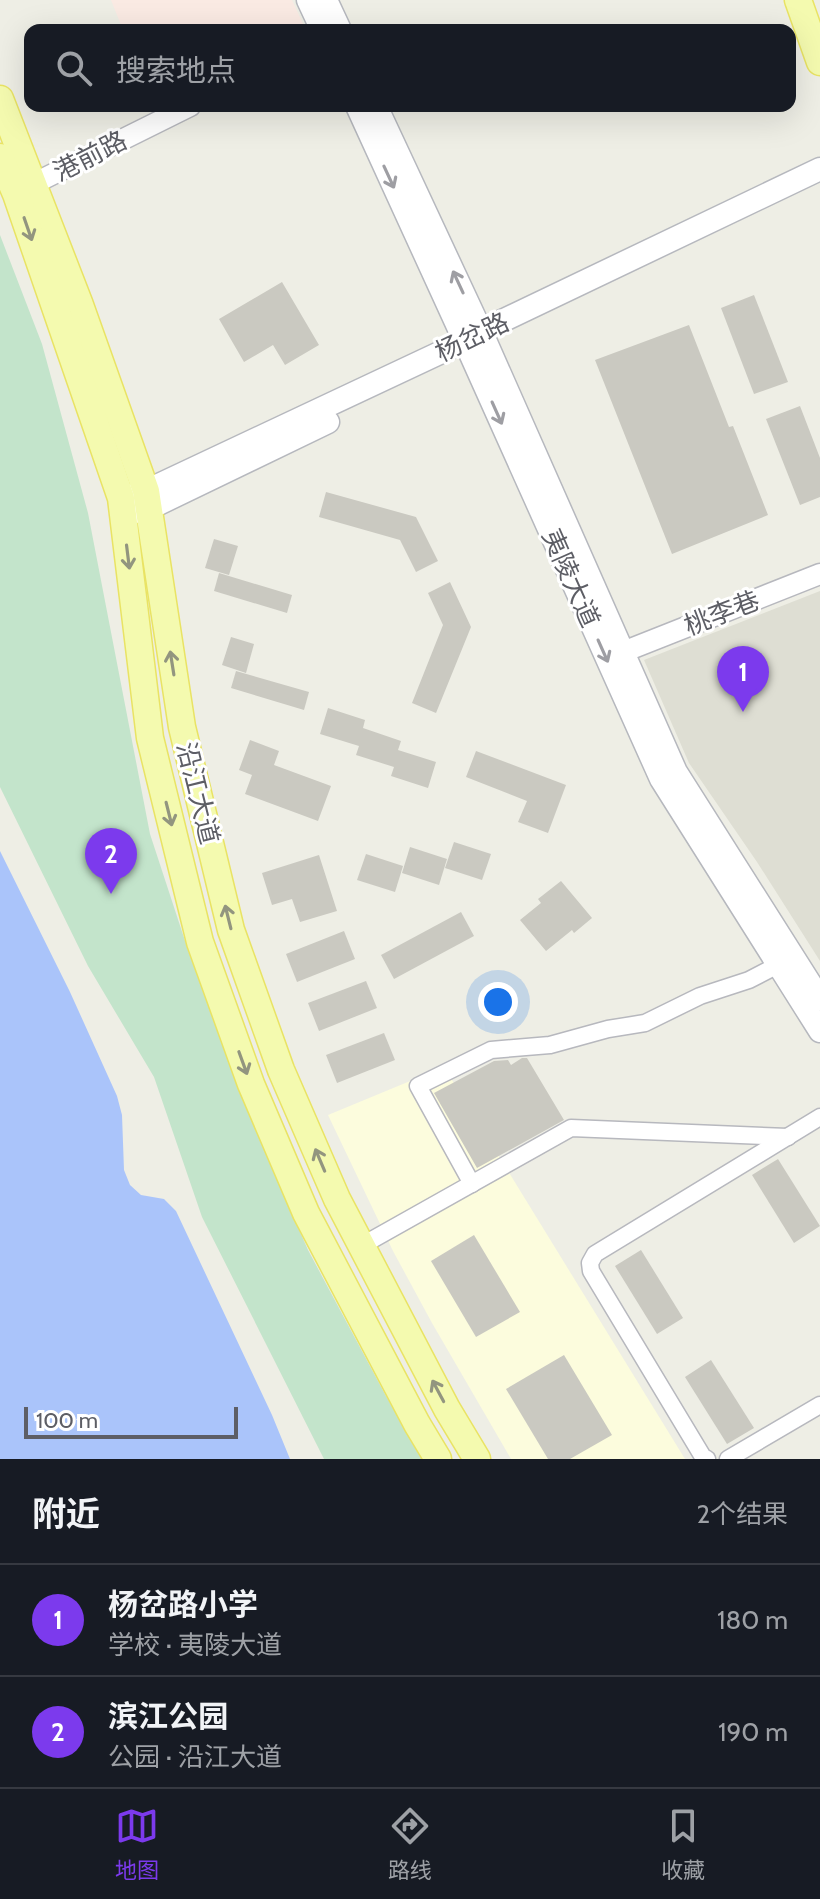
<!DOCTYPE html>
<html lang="zh">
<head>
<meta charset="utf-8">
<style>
  :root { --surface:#171b24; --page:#20242c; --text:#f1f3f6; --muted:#9ea1a6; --line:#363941; --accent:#7c3aed }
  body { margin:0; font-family:Cabin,"Noto Sans SC",sans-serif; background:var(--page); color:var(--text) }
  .scale { position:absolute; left:24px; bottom:20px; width:214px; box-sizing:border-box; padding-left:8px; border:4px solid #5d5e65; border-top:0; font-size:22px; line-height:28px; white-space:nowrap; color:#5d5e65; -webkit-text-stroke:6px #fff; paint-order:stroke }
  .you { position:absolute; left:498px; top:1002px; width:28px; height:28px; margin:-20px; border:6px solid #fff; border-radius:50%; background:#1a73e8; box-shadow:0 0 0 12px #1a73e833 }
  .badge { display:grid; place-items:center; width:52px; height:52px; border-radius:50%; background:var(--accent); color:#fff; font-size:26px; font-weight:700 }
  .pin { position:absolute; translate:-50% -66px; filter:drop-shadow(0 2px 4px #0008) }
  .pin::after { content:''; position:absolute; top:42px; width:28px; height:24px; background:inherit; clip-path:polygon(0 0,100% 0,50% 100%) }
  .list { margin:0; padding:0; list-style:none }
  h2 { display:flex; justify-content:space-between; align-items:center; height:104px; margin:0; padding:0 32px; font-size:34px }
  h2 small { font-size:26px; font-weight:400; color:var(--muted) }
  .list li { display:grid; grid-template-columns:52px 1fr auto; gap:24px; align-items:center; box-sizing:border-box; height:112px; padding:0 32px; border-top:2px solid var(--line) }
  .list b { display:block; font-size:30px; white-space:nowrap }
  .list p { margin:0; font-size:26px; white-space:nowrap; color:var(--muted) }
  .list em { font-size:26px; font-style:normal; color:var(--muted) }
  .icon { flex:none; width:44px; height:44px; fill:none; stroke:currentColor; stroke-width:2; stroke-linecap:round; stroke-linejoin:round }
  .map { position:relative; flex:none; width:820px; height:1459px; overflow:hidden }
  .search { position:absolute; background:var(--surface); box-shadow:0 8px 32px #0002; left:24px; right:24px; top:24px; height:88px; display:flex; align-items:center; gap:20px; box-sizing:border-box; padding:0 28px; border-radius:16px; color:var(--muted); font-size:30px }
  .sheet { height:328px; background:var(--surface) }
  nav { display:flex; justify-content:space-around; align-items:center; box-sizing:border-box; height:112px; border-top:2px solid var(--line); background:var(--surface); font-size:22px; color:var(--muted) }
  nav a { display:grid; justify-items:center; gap:4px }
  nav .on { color:var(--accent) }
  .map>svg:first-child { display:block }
  .commercial { fill:#fcfcdd }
  .education { fill:#deded3 }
  .medical { fill:#faeae3 }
  .green { fill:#c3e4cb }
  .water { fill:#aac4fa }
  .building { fill:#cac9c1 }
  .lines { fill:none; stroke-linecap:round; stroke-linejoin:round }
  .minor-casing { stroke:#b7b8be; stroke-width:19 }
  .tertiary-casing { stroke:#b7b8be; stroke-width:23 }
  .secondary-casing { stroke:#b6b8be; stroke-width:25 }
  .primary-casing { stroke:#e9e364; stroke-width:29 }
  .minor { stroke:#fff; stroke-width:16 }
  .tertiary { stroke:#fff; stroke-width:20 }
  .secondary { stroke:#fff; stroke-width:22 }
  .primary { stroke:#f4faaf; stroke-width:26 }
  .oneway { stroke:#9e9ea3 }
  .oneway2 { stroke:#92957f }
  .labels { text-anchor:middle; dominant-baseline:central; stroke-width:6; stroke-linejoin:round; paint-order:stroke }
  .street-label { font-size:26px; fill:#5d5e65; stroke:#fff }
</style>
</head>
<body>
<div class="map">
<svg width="820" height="1459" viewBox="0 0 820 1459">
  <rect width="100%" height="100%" fill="#eeeee5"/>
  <polygon class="commercial" points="444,1067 685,1459 511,1459 432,1323 393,1251 328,1115"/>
  <polygon class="education" points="820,591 820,961 757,862 689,763 644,660"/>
  <polygon class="medical" points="111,0 292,0 306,30 123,30"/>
  <polygon class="green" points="0,235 42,344 88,513 150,834 189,953 270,1163 308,1250 386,1396 422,1459 324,1459 202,1217 154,1077 88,966 0,787"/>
  <polygon class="water" points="0,851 70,992 117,1096 122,1115 124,1170 130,1185 141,1195 164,1199 176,1211 272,1415 290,1459 0,1459"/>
  <g class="building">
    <polygon points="282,282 319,345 285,365 273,345 244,362 219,319"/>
    <polygon points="754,295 788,382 754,394 721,308"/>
    <polygon points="689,325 729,427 733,426 768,515 672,554 595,360"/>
    <polygon points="800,406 820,458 820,497 800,505 766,419"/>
    <polygon points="326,492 416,517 438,561 416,572 400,540 319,517"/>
    <polygon points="214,539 238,546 229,575 205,568"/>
    <polygon points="219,573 292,595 287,613 214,591"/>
    <polygon points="450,582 471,627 436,713 412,703 443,625 428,593"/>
    <polygon points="231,637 254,644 246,673 222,665"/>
    <polygon points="236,671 309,692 304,710 231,688"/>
    <polygon points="328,708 365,720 363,728 401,741 398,750 436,762 428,788 391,776 394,767 356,755 359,746 320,734"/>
    <polygon points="250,740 279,751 274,765 331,786 318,821 245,794 252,775 239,770"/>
    <polygon points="476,751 566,785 548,833 518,822 527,801 466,777"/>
    <polygon points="454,842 491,854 482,880 445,868"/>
    <polygon points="410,847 447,859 439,885 402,873"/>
    <polygon points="366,854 403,866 395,892 357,880"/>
    <polygon points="319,855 337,911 300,922 292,899 272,905 262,873"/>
    <polygon points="561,881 592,918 574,933 572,930 546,951 520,920 541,903 538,899"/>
    <polygon points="461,912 474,936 394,979 381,955"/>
    <polygon points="344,931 355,959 297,982 286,954"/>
    <polygon points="366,981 377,1008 319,1031 308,1003"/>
    <polygon points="384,1033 395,1060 337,1083 326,1055"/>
    <polygon points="522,1058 527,1058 564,1120 477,1168 434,1093 494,1061 508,1060 511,1065"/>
    <polygon points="778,1159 820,1226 794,1243 752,1175"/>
    <polygon points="474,1235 520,1312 476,1337 431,1261"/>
    <polygon points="641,1250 683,1318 657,1334 615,1266"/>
    <polygon points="564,1355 612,1435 570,1459 548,1459 506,1389"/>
    <polygon points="711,1360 754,1428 727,1444 685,1377"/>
  </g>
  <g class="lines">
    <g class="minor-casing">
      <g id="minor">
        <polyline points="472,1184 418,1086 491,1050 550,1045 608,1029 645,1023 700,996 749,980 778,965"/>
        <polyline points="361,1246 571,1128 788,1137"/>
        <polyline points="707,1459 703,1457 591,1271 590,1263 595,1254 820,1117"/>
        <polyline points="728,1459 820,1405"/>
      </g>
    </g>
    <g class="tertiary-casing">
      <g id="tertiary">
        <polyline points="33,184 190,106"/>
        <polyline points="623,652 820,574"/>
      </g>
    </g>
    <g class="secondary-casing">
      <g id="secondary">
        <polyline points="308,0 322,30"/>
        <polyline points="326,0 340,30"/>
        <polyline points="357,106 470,353 661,779 820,1031"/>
        <polyline points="376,106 481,331 676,772 820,999"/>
        <polyline points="131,495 146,491 465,341 481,331 820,169"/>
        <polyline points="135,512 148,509 328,422"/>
      </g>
    </g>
    <g class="primary-casing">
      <g id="primary">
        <polyline points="798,0 820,62"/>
        <polyline points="0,99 80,305 146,491 182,727 231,930 281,1070 337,1199 447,1409 477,1459"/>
        <polyline points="0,157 16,194 121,498 150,738 200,942 251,1084 306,1213 417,1424 438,1459"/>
      </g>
    </g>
    <use href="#minor" class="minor"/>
    <use href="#tertiary" class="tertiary"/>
    <use href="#secondary" class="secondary"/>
    <use href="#primary" class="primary"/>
  </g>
  <defs><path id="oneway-shaft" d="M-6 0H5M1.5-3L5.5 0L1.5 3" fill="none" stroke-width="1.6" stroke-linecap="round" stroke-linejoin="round" transform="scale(2)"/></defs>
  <g class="oneway">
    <use href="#oneway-shaft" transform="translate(389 177) rotate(65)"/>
    <use href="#oneway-shaft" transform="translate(458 282) rotate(-115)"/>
    <use href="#oneway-shaft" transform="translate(497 413) rotate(66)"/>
    <use href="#oneway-shaft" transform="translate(603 651) rotate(66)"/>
  </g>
  <g class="oneway2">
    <use href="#oneway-shaft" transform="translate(28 229) rotate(71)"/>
    <use href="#oneway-shaft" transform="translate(128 557) rotate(83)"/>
    <use href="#oneway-shaft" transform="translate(172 663) rotate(-99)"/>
    <use href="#oneway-shaft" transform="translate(169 814) rotate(76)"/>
    <use href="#oneway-shaft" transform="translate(228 917) rotate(-104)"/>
    <use href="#oneway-shaft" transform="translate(243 1063) rotate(70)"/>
    <use href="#oneway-shaft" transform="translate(320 1160) rotate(-113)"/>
    <use href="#oneway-shaft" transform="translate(438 1391) rotate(-118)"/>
  </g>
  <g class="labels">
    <g class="street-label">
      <text transform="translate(90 156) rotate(-27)">港前路</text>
      <text transform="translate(472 337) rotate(-26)">杨岔路</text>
      <text transform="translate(571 578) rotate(66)">夷陵大道</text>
      <text transform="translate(722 613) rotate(-21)">桃李巷</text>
      <text transform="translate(198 793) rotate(76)">沿江大道</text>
    </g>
  </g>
</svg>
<div class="scale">100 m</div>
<div class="you"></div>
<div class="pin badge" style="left:743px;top:712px">1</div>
<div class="pin badge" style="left:111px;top:894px">2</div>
<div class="search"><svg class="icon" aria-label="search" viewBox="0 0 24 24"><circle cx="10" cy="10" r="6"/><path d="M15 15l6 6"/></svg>搜索地点</div>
</div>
<section class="sheet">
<h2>附近<small>2个结果</small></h2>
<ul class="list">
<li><span class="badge">1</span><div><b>杨岔路小学</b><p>学校 · 夷陵大道</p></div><em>180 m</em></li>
<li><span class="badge">2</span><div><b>滨江公园</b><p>公园 · 沿江大道</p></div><em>190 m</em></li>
</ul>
</section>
<nav>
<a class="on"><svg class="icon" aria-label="map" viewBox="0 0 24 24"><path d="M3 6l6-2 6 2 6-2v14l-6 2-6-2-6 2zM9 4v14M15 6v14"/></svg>地图</a>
<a><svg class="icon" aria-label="directions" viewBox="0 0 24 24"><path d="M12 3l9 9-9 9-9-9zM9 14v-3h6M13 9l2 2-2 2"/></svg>路线</a>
<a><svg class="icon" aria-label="saved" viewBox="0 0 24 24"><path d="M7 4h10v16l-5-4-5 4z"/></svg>收藏</a>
</nav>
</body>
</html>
